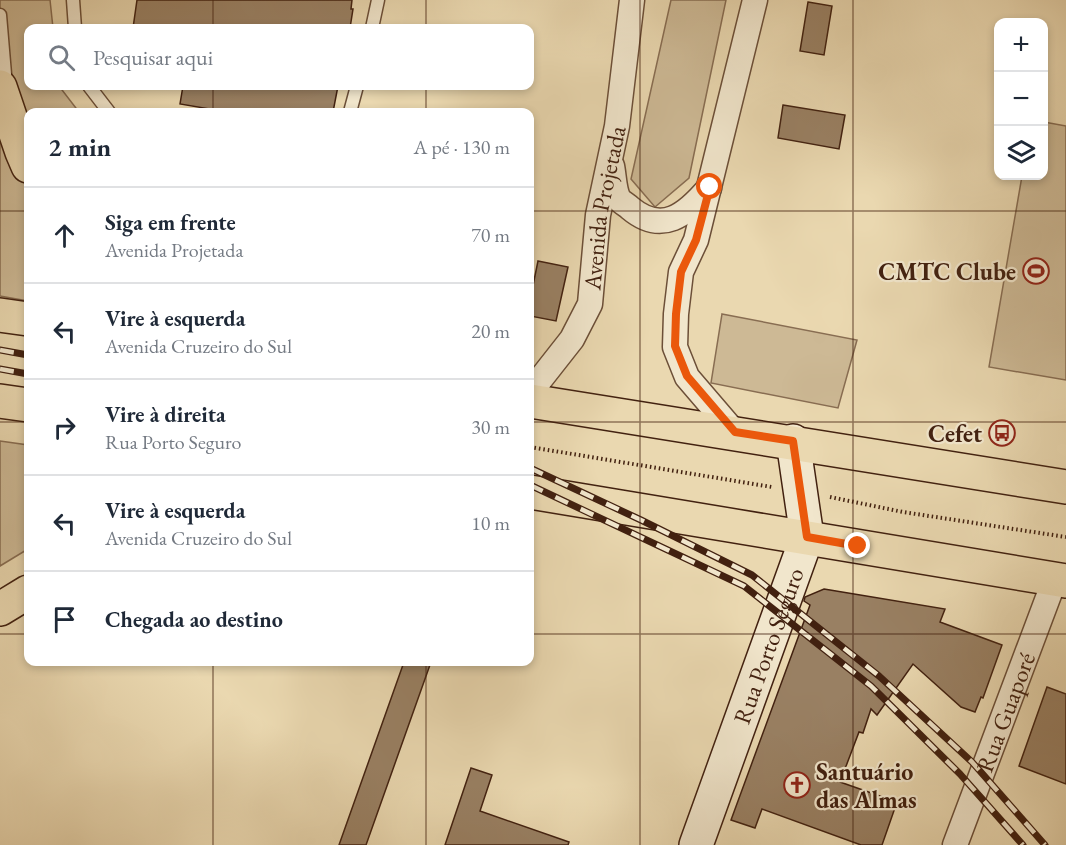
<!DOCTYPE html>
<html lang="pt">
<head>
<meta charset="utf-8">
<style>
  :root { --surface:#fff; --page:#f6f6f7; --text:#1f2937; --muted:#747a83; --line:#e0e1e3 }
  body { margin:0; font-family:"EB Garamond",serif; background:var(--page); color:var(--text) }
  .controls { position:absolute; right:18px; top:18px; display:grid; overflow:hidden; border-radius:12px; box-shadow:0 3px 9px #0003 }
  .controls button { width:54px; height:54px; display:grid; place-items:center; padding:0; border:0; border-bottom:2px solid var(--line); background:var(--surface); color:var(--text); font:30px sans-serif }
  .stop { position:absolute; width:18px; height:18px; margin:-14px; border:4px solid #ea580c; border-radius:50%; background:#fff }
  .stop.end { background:#ea580c; border-color:#fff; box-shadow:0 2px 6px #0008 }
  .list { margin:0; padding:0; list-style:none }
  h2 { display:flex; justify-content:space-between; align-items:center; height:78px; margin:0; padding:0 24px; font-size:26px }
  h2 small { font-size:20px; font-weight:400; color:var(--muted) }
  .list li { display:grid; grid-template-columns:39px 1fr auto; gap:18px; align-items:center; box-sizing:border-box; height:96px; padding:0 24px; border-top:2px solid var(--line) }
  .list b { display:block; font-size:22px; white-space:nowrap }
  .list p { margin:0; font-size:20px; white-space:nowrap; color:var(--muted) }
  .list em { font-size:20px; font-style:normal; color:var(--muted) }
  .icon { flex:none; width:33px; height:33px; fill:none; stroke:currentColor; stroke-width:2; stroke-linecap:round; stroke-linejoin:round }
  .map { position:relative; flex:none; width:1066px; height:845px; overflow:hidden }
  .search { position:absolute; background:var(--surface); box-shadow:0 3px 9px #0003; left:24px; top:24px; width:510px; height:66px; display:flex; align-items:center; gap:15px; box-sizing:border-box; padding:0 21px; border-radius:12px; color:var(--muted); font-size:22px }
  .panel { position:absolute; background:var(--surface); box-shadow:0 3px 9px #0003; left:24px; top:108px; width:510px; height:558px; border-radius:12px }
  .map>svg:first-child { display:block }
  .green { fill:#cdb995; stroke:#886d52; stroke-width:1.5 }
  .building { fill:#998063; stroke:#422110; stroke-width:1.5 }
  .lines { fill:none; stroke-linecap:round; stroke-linejoin:round }
  .lane-casing { stroke:#6c4f38; stroke-width:15 }
  .street-casing { stroke:#6c4f38; stroke-width:27 }
  .secondary-casing { stroke:#422110; stroke-width:36 }
  .primary-casing { stroke:#422110; stroke-width:36 }
  .highway-casing { stroke:#422110; stroke-width:36 }
  .path { stroke:#422110; stroke-width:4; stroke-dasharray:1.5 3; stroke-linecap:butt }
  .lane { stroke:#f1e6cc; stroke-width:12 }
  .street { stroke:#f1e6cc; stroke-width:24 }
  .secondary { stroke:#f1e6cc; stroke-width:33 }
  .primary { stroke:#ead8b0; stroke-width:33 }
  .highway { stroke:#ead8b0; stroke-width:33 }
  .rail-casing { stroke:#422110; stroke-width:7 }
  .rail { stroke:#f1e6cc; stroke-width:4.5; stroke-dasharray:14; stroke-linecap:butt }
  .route { stroke:#ea580c; stroke-width:8 }
  .grid { fill:none; stroke:#422110; stroke-width:1.5; stroke-opacity:0.55 }
  .labels { text-anchor:middle; dominant-baseline:central; stroke-width:4.5; stroke-linejoin:round; paint-order:stroke }
  .street-label { font-size:24px; fill:#422110; stroke:#f1e6cc }
  .poi-label { font-size:24px; font-weight:bold; fill:#422110; stroke:#f1e6cc; text-anchor:end }
</style>
</head>
<body>
<div class="map">
<svg width="1066" height="845" viewBox="0 0 1066 845">
  <rect width="100%" height="100%" fill="#ead8b0"/>
  <filter id="stains"><feTurbulence type="fractalNoise" baseFrequency=".00333" numOctaves="4"/><feColorMatrix values="0 0 0 0 .2 0 0 0 0 .09 0 0 0 0 .02 0 0 0 .5 -.17"/></filter>
  <radialGradient id="worn" r=".72"><stop offset=".6" stop-color="#630" stop-opacity="0"/><stop offset="1" stop-color="#630" stop-opacity=".3"/></radialGradient>
  <g class="green">
    <polygon points="0,0 50,0 53,28 28,28 28,86 59,86 79,112 28,112 28,301 0,296"/>
    <polygon points="671,0 726,0 689,178 655,207 631,179"/>
    <polygon points="1044,122 1066,126 1066,380 989,367 1022,176 1044,176"/>
    <polygon points="722,314 857,340 838,408 711,383"/>
    <polygon points="0,441 28,445 28,549 0,566"/>
  </g>
  <g class="building">
    <polygon points="137,0 352,0 351,9 353,9 350,28 133,28"/>
    <polygon points="808,2 832,6 824,55 800,51"/>
    <polygon points="183,86 338,86 333,112 209,112 210,109 180,104"/>
    <polygon points="783,105 845,115 839,149 778,138"/>
    <polygon points="538,261 568,267 556,321 530,316 530,300"/>
    <polygon points="824,589 945,609 940,622 1002,645 983,698 981,697 975,712 961,707 913,664 877,715 871,709 863,733 859,732 840,782 897,802 882,845 861,845 762,809 755,828 731,820 810,605 804,601 805,597"/>
    <polygon points="404,662 431,662 366,845 339,845"/>
    <polygon points="1047,687 1066,694 1066,784 1019,766"/>
    <polygon points="471,768 492,775 480,811 569,842 568,845 445,845"/>
  </g>
  <g class="lines">
    <g class="lane-casing">
      <g id="lane">
        <polyline points="73,0 75,28"/>
        <polyline points="0,15 6,86"/>
        <polyline points="372,28 378,0"/>
        <polyline points="89,86 109,112"/>
        <polyline points="350,112 357,86"/>
      </g>
    </g>
    <g class="street-casing">
      <g id="street">
        <path d="M612,166C614,175 614,191 619,199C621,202 627,205 630,208C662,235 686,215 709,188"/>
        <path id="s1" d="M530,401L539,381L572,339L590,304L598,215L617,126L632,0"/>
        <polyline points="735,433 687,377 675,347 676,314 681,272 696,240 755,0"/>
        <path id="s2" d="M955,845L1055,579"/>
      </g>
    </g>
    <g class="secondary-casing">
      <g id="secondary">
        <path id="s3" d="M696,845L807,537L793,441"/>
      </g>
    </g>
    <g class="primary-casing">
      <g id="primary">
        <polyline points="0,315 28,319"/>
        <polyline points="0,401 28,405"/>
        <polyline points="530,401 1066,487"/>
        <polyline points="530,492 1066,581"/>
      </g>
    </g>
    <g class="highway-casing">
      <g id="highway">
        <polyline points="0,87 22,152 28,166"/>
        <polyline points="0,609 28,592"/>
      </g>
    </g>
    <g class="path">
      <polyline points="530,447 772,487"/>
      <polyline points="830,497 903,512 1066,537"/>
    </g>
    <use href="#lane" class="lane"/>
    <use href="#street" class="street"/>
    <use href="#secondary" class="secondary"/>
    <use href="#primary" class="primary"/>
    <use href="#highway" class="highway"/>
    <g class="rail-casing">
      <g id="rail">
        <polyline points="0,350 28,355"/>
        <polyline points="0,369 28,374"/>
        <polyline points="530,468 641,520 752,575 879,676 972,762 1045,845"/>
        <polyline points="530,485 744,586 871,686 960,774 1023,845"/>
      </g>
    </g>
    <use href="#rail" class="rail"/>
  </g>
  <g class="lines">
    <polyline class="route" points="710,187 696,240 681,272 676,314 675,346 687,376 735,432 793,441 807,537 858,546"/>
  </g>
  <path class="grid" d="M213,0V28M426,0V28M640,0V845M853,0V845M213,86V112M426,86V112M0,211H28M530,211H1066M0,422H28M530,422H1066M0,634H28M530,634H1066M213,662V845M426,662V845"/>
  <defs>
    <g id="stadium-ring" transform="scale(1.35)"><circle r="9.5" fill="#f1e6cc" stroke="#8f2418" stroke-width="1.5"/><path d="M0-5a6.5 5 0 1 0 0 10a6.5 5 0 1 0 0-10ZM-3.5-1.8h7v3.6h-7Z" fill="#8f2418"/></g>
    <g id="bus-ring" transform="scale(1.35)"><circle r="9.5" fill="#f1e6cc" stroke="#8f2418" stroke-width="1.5"/><path d="M-5-6H5V4H4V6H2V4H-2V6H-4V4H-5ZM-3.5-4V0h7V-4ZM-3.5 1.2v1.5H-2V1.2ZM2 1.2v1.5H3.5V1.2Z" fill="#8f2418"/></g>
    <g id="church-ring" transform="scale(1.35)"><circle r="9.5" fill="#f1e6cc" stroke="#8f2418" stroke-width="1.5"/><path d="M-1.2-6h2.4v3.5h3.3v2.4h-3.3V6h-2.4V-.1h-3.3v-2.4h3.3Z" fill="#8f2418"/></g>
  </defs>
  <g fill-rule="evenodd">
    <use href="#stadium-ring" x="1036" y="271"/>
    <use href="#bus-ring" x="1002" y="433"/>
    <use href="#church-ring" x="797" y="785"/>
  </g>
  <g class="labels">
    <g class="street-label">
      <text stroke="none"><textPath href="#s1" startOffset="212">Avenida Projetada</textPath></text>
      <text stroke="none"><textPath href="#s3" startOffset="212">Rua Porto Seguro</textPath></text>
      <text stroke="none"><textPath href="#s2" startOffset="142">Rua Guaporé</textPath></text>
    </g>
    <g class="poi-label">
      <text x="1016" y="271">CMTC Clube</text>
      <text x="982" y="433">Cefet</text>
      <text x="816" y="771" text-anchor="start">Santuário<tspan x="816" dy="28">das Almas</tspan></text>
    </g>
  </g>
  <rect width="100%" height="100%" filter="url(#stains)"/>
  <rect width="100%" height="100%" fill="url(#worn)"/>
</svg>
<div class="controls">
<button>+</button>
<button>−</button>
<button><svg class="icon" aria-label="layers" viewBox="0 0 24 24"><path d="M12 4l9 5-9 5-9-5zM3 14l9 5 9-5"/></svg></button>
</div>
<div class="stop" style="left:710px;top:187px"></div>
<div class="stop end" style="left:858px;top:546px"></div>
<div class="search"><svg class="icon" aria-label="search" viewBox="0 0 24 24"><circle cx="10" cy="10" r="6"/><path d="M15 15l6 6"/></svg>Pesquisar aqui</div>
<section class="panel">
<h2>2 min<small>A pé · 130 m</small></h2>
<ul class="list">
<li><svg class="icon" aria-label="ahead" viewBox="0 0 24 24"><path d="M12 20V5M6 11l6-6 6 6"/></svg><div><b>Siga em frente</b><p>Avenida Projetada</p></div><em>70 m</em></li>
<li><svg class="icon" aria-label="left" viewBox="0 0 24 24"><path d="M17 20v-9H6M10 6l-5 5 5 5"/></svg><div><b>Vire à esquerda</b><p>Avenida Cruzeiro do Sul</p></div><em>20 m</em></li>
<li><svg class="icon" aria-label="right" viewBox="0 0 24 24"><path d="M7 20v-9h11M14 6l5 5-5 5"/></svg><div><b>Vire à direita</b><p>Rua Porto Seguro</p></div><em>30 m</em></li>
<li><svg class="icon" aria-label="left" viewBox="0 0 24 24"><path d="M17 20v-9H6M10 6l-5 5 5 5"/></svg><div><b>Vire à esquerda</b><p>Avenida Cruzeiro do Sul</p></div><em>10 m</em></li>
<li><svg class="icon" aria-label="arrive" viewBox="0 0 24 24"><path d="M6 21V4h12l-3 4 3 4H6"/></svg><div><b>Chegada ao destino</b></div></li>
</ul>
</section>
</div>
</body>
</html>
